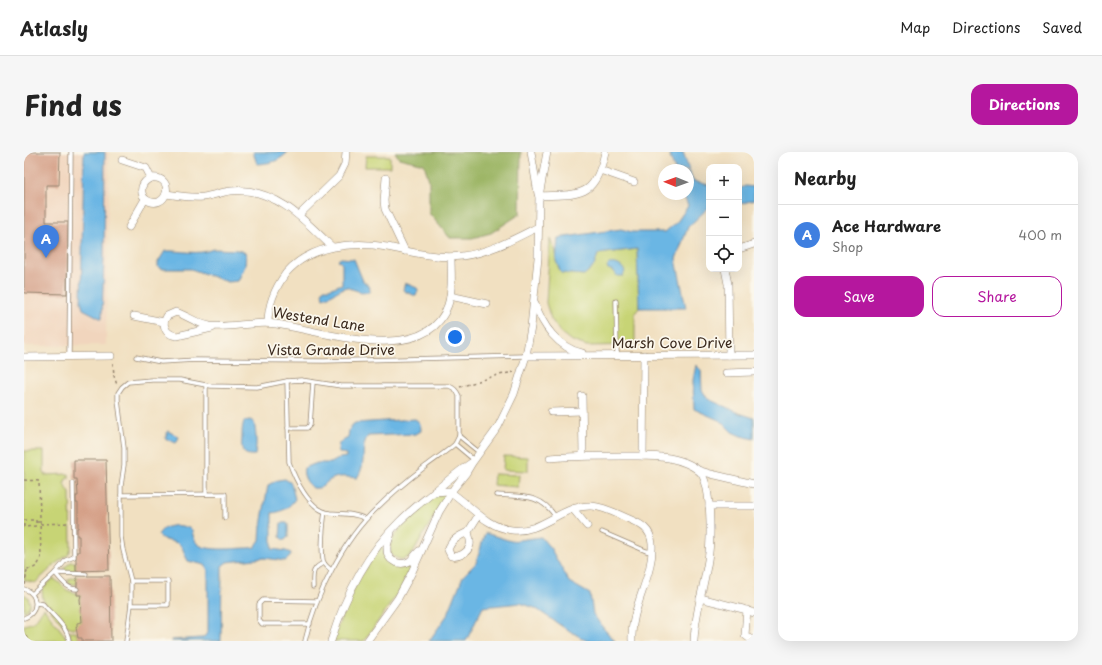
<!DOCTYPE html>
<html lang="en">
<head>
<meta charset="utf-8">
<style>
  :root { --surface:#fff; --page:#f6f6f6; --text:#222; --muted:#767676; --line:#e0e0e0; --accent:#b5179e }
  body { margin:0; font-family:"Playpen Sans",sans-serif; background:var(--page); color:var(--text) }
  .controls { position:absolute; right:12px; top:12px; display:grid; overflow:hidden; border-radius:8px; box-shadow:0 4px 16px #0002 }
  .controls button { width:36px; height:36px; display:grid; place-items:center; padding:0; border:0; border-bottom:1px solid var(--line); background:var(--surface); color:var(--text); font:20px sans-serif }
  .compass { position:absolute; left:634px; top:12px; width:36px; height:36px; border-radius:50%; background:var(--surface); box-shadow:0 4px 16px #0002; rotate:271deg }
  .you { position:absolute; left:431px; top:185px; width:14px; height:14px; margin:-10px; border:3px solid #fff; border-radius:50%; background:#1a73e8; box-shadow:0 0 0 6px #1a73e833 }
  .badge { display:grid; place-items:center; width:26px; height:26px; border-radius:50%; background:var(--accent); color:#fff; font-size:13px; font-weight:700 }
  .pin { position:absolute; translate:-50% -33px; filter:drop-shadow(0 1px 2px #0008) }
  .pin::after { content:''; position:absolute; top:21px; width:14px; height:12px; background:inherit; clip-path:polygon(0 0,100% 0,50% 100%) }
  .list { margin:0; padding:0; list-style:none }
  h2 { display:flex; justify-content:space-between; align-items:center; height:52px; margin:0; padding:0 16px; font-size:17px }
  h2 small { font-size:13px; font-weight:400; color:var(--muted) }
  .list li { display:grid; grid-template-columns:26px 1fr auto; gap:12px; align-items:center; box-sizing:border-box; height:60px; padding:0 16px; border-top:1px solid var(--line) }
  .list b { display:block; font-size:15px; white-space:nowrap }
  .list p { margin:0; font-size:13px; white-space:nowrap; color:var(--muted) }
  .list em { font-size:13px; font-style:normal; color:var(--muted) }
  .actions { display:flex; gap:8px; padding:12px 16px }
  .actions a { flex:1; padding:9px 0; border:1px solid var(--accent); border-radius:12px; text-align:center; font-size:14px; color:var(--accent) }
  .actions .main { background:var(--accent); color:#fff }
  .icon { flex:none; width:22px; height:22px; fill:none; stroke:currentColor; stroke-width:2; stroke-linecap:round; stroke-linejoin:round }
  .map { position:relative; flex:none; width:730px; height:489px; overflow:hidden; border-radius:12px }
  header { display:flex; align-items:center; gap:24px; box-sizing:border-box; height:56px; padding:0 20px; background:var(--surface); border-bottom:1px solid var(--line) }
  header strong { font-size:19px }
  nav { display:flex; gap:22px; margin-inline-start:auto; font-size:14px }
  .intro { display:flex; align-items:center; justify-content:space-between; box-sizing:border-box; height:96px; padding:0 24px }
  h1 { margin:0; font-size:28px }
  .button { padding:10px 18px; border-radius:12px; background:var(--accent); color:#fff; font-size:14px; font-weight:700 }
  main { display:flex; gap:24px; padding:0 24px }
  aside { flex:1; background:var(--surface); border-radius:12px; box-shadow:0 4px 16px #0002 }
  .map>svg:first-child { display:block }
  .built { fill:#f1d5bd }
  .green { fill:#c7d475; stroke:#817f4a }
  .forest { fill:#9db666; stroke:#6c7042 }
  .water { fill:#6bb6e4; stroke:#537081 }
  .building { fill:#d49e85 }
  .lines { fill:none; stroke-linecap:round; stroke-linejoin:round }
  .lane-casing { stroke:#968570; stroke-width:5 }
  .street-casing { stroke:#968570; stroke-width:8 }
  .path { stroke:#968570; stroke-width:1.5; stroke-dasharray:3 3; stroke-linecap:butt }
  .lane { stroke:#fff; stroke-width:3.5 }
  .street { stroke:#fff; stroke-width:7 }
  .labels { text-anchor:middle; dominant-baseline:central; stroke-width:3.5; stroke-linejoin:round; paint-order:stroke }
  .street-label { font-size:14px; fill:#3b2a1e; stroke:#fbf7ec }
</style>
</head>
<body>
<header>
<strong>Atlasly</strong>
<nav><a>Map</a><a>Directions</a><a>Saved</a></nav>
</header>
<div class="intro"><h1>Find us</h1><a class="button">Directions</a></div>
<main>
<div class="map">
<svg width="730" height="489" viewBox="0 0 730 489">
  <rect width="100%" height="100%" fill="#fbf7ec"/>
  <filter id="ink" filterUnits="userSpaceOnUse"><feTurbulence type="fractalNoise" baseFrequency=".025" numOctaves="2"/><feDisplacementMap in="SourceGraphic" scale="8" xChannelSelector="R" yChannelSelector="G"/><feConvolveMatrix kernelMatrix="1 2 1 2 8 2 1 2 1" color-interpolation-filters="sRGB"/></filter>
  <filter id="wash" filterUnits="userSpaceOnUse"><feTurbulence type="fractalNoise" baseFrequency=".012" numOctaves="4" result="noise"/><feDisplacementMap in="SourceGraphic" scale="16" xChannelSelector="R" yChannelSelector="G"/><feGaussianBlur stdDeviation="0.9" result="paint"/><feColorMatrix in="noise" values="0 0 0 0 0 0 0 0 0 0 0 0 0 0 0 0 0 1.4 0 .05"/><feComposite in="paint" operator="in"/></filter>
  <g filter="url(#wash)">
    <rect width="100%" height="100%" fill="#f1e0c1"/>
    <polygon class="built" points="0,0 85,0 82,193 0,194"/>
    <g class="green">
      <polygon points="342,4 366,4 366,15 341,15"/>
      <polygon points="526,87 532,100 532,109 538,121 560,123 570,114 574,102 613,97 615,156 611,161 611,193 563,194 554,191 546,188 536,180 527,167 522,151"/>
      <polygon points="0,299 20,299 20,323 45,322 45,326 42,327 40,332 46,341 47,397 44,403 34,410 11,431 0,428"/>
      <polygon points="480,304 504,305 504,319 479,318"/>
      <polygon points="470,322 495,323 494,335 469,333"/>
      <path d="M423,341L389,401C381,409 376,409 367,403L366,393L368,388L384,365L408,344Z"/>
      <path d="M361,389C358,399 359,406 367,412L389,410L377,437L340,489H309L318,463L335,426Z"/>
      <polygon points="47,410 52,410 52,420 43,420 41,418 41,415"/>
      <polygon points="53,424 53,433 45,431 44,429 45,427"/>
      <path d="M29,427C40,431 37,439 53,441V443H57L56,447L58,470L52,476H48L37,471L19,448L18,438L21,435V433Z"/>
      <polygon points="0,442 4,445 6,452 3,458 0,460"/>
      <path d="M20,456L42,485L43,489H7L0,480V473C14,470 12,466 20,456Z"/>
      <polygon points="45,480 52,480 54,486 58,486 58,489 48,489"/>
    </g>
    <polygon class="forest" points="371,0 497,0 496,62 467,81 448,86 426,86 405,61 405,28 400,12 375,6"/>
    <g class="water">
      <polygon points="60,0 81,0 80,104 78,167 59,157 57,150"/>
      <path d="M229,0H264C254,10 247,11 233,12Z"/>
      <polygon points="644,0 659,0 669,29 685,33 685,56 683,57 664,75 652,107 662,156 615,156 613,97 574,102 570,114 560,123 537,121 532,109 534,86 597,77 608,80 641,80 653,70 664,54 659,42 664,42 664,18 651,18"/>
      <polygon points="721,34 730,35 730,48 715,52 715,37"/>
      <path d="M189,97L214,98L222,101L221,114L214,129L204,130L167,117H138L134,115V110L141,99C157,98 174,104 189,97Z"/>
      <path d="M317,106L330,107L339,129L346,135L345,140H337L322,135C314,138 307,144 299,146L298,141L300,137H305L318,132V112L314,108Z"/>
      <path d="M585,112C592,111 597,113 601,119L599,124H593L590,119L584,117L583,114Z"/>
      <polygon points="381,131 393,136 394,138 392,144 380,139 379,138"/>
      <polygon points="672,213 677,218 678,238 684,247 715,261 730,266 730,287 717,284 708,280 697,269 670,257 669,228"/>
      <path d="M391,267C396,270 397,273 397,279L392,282L344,284C335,296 344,311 333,326C324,325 314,323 306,328C299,332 300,337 289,336C283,331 278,324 280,316L293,311H307L316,306L322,305V302L316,301L314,298C315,287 316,291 324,286C325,278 325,275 331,271Z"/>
      <path d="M226,268L230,270C232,280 233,292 231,303C218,304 217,298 218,286C218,280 218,275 220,269Z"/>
      <polygon points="144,279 155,285 152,291 141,286"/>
      <path d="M261,327L267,331L271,347C265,356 258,360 248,361V397L262,399L267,401L266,405L261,409L241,406L203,410L198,414V419L197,489H147V488L178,486L181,484L184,479V418L181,413L164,409C161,404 160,398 157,394C153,388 141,391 134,383C136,380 138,377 141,376C149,372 161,373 168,378C169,383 170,389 174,392C182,400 213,396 225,396L231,395L236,388L237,374L244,333L254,328Z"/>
      <polygon points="257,371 263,371 264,372 264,385 261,388 259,388 256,385"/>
      <polygon points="461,381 487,389 517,385 527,397 545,430 566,442 569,462 580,477 591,489 563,489 539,475 511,456 496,451 459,455 442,489 405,489 424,462 439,424 452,411"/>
    </g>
    <g id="blocks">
      <g class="building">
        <polygon points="0,0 36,0 35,33 22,33 22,70 44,70 43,142 0,141"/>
        <polygon points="50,308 82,308 85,418 52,419 52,400 55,400 55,384 53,384 53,376 54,376 54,351 52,351 52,344 54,344 53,327 50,327"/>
        <polygon points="53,424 86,424 87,489 58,489 58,486 54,486 52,475 53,474 53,471 58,470 56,447 57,443 53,443"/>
      </g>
    </g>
  </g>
  <g filter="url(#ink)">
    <use href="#blocks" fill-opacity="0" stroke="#968570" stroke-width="1"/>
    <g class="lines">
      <g class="lane-casing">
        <g id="lane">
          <polyline points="592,149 593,203"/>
          <polyline points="45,204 47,0"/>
          <polyline points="112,205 137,210 172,208 300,209 502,204"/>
          <path d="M263,229L265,310C271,327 286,359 306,361C319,362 330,361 342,367"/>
          <polyline points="182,234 182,341"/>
          <polyline points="264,276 283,276 286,273 289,230"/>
          <polyline points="435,284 456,301"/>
          <polyline points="431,292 450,308"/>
          <polyline points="97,343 201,342 201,366"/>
          <path d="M473,343C497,345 516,341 531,364"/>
          <path d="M301,360C299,372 297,397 299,408C300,413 304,415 307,418"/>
          <polyline points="578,380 622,399 628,400"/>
          <polyline points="31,421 62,422"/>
          <path d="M31,421C37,428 43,437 53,437"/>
          <path d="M289,435C289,423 287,416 300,411"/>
          <path d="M0,437C15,442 15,461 0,466"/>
          <polyline points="8,442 31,421 42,408 50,405 49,331"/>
          <path d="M12,451L19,452C27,462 44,475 45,489"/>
          <polyline points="107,453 144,453 144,429 107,429"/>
          <polyline points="286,472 238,472 235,468 235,452 239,448 293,449"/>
          <polyline points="0,485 3,489"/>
          <path d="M102,489L107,453V429L99,398L97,385V334L100,313V296L94,248V241L98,235L104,230L128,228H156L187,234L233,235L263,229L277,228L317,234H425C431,236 433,239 435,244V284L431,292C422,300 411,307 402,314C385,327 368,341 353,356C319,388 291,444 281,489"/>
        </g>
      </g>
      <g class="street-casing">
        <g id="street">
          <polyline points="507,0 514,42"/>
          <polyline points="98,8 122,16 127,26"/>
          <polyline points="576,18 610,30"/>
          <polyline points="362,26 360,49 361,57 381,99"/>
          <path d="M142,42C155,44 167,46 179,45C188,44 197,40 207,39C249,34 281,68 308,95"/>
          <path d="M515,44C556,42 571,47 581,0"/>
          <path d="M121,47C143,62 153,23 127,26"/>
          <path d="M121,47C115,39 117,30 127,26"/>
          <polyline points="275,63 315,24 321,12 322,0"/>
          <polyline points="105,75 121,47"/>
          <polyline points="715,97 730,92"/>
          <polyline points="701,117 704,132 705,203"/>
          <polyline points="426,144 463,152"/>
          <path d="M511,151C518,173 534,196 558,201"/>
          <polyline points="110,164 140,170"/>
          <path d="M140,170L143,164L152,160C164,164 173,172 186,174C208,176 230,169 252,172C298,179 403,216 424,153C429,138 427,121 427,105"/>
          <path d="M140,170C140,179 145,183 153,184L188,176"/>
          <path d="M244,171C244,153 251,136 262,121C286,93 329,89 363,95C389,100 412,107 438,104C465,101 490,87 514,75"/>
          <polyline points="502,204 730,203"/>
          <polyline points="0,205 87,204"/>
          <polyline points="702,221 730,220"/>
          <polyline points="558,244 559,304"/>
          <polyline points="527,260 558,259"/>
          <polyline points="619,304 620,203"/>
          <path d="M526,306C550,304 575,304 599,304C614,304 630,303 645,306C655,308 670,313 677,321C688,336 687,390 684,408C680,435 671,461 670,489"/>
          <polyline points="674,318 687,322 730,332"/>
          <path d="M410,340L425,339C447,353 461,375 488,378C518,382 538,352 568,354C581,355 593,362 605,367C617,372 627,377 628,392C630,425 606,455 608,489"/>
          <polyline points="685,354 730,354"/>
          <polyline points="549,357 563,374"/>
          <path d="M444,380C435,384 427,388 424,398L427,404C434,406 444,401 446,393C447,389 445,384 444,380L454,364"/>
          <path d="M367,381C366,386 363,391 363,396C362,409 376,415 386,409C389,406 392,402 395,399"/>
          <polyline points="676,446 719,457 730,461"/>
          <polyline points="723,458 721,483 726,487 730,487"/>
          <path d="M307,489C321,444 342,402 376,369C387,358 399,349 411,339C423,329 435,319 447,311"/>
          <polyline points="343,489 374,446 387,422 415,360 430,336 442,321 448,311 474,275 490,242 502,204 507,175 514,106 515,44 523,0"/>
        </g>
      </g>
      <g class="path">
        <polyline points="89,211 90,224 93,233"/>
        <polyline points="436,235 470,224 490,220"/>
        <path d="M0,328L15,329L17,405C15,414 9,419 0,416"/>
        <polyline points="0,368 12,368 12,374 0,375 0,372"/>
        <polyline points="12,370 17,370 17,372 45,371"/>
        <polyline points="1,433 3,417"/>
      </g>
      <use href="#lane" class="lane"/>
      <use href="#street" class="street"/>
    </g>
  </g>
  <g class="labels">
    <g class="street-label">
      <text transform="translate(295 167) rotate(9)">Westend Lane</text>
      <text x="648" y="190">Marsh Cove Drive</text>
      <text x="307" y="197">Vista Grande Drive</text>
    </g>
  </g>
</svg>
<div class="controls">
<button>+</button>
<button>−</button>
<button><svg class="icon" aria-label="locate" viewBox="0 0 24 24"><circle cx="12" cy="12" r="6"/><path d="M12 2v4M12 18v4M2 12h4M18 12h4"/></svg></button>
</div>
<svg class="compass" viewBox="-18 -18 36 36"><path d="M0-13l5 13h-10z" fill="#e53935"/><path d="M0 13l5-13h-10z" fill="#767676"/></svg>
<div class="you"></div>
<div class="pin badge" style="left:22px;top:106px;background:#3f7fe0">A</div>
</div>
<aside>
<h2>Nearby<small></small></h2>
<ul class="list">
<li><span class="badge" style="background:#3f7fe0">A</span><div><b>Ace Hardware</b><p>Shop</p></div><em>400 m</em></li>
</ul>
<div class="actions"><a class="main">Save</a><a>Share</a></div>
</aside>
</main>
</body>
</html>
